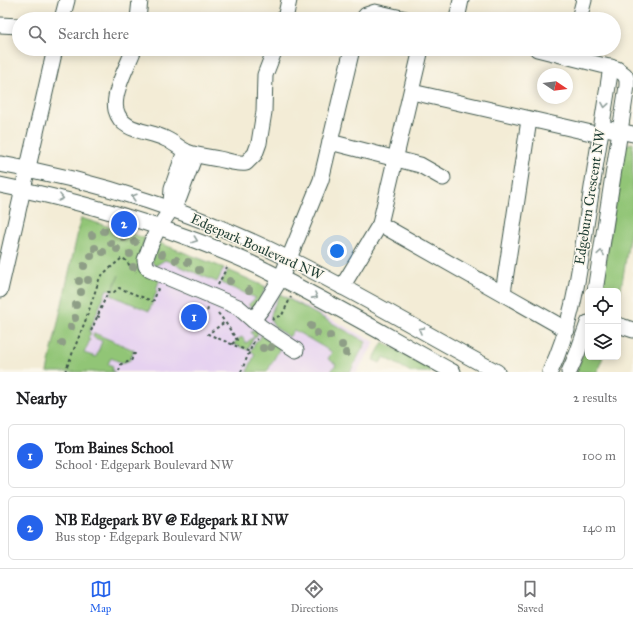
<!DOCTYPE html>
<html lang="en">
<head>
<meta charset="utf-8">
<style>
  :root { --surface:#fff; --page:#f2f2f2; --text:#202124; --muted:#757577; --line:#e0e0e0; --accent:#2563eb }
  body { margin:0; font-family:"IM FELL Great Primer",serif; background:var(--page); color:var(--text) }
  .controls { position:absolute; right:12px; bottom:12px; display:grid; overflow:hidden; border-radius:6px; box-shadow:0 2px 10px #0003 }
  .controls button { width:36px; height:36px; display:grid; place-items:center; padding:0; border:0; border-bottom:1px solid var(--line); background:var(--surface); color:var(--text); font:20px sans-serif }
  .compass { position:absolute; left:537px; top:68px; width:36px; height:36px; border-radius:50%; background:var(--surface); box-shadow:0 2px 10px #0003; rotate:103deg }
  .you { position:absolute; left:337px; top:251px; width:14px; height:14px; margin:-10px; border:3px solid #fff; border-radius:50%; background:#1a73e8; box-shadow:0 0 0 6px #1a73e833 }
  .badge { display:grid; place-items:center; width:26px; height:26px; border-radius:50%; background:var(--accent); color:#fff; font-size:13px; font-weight:700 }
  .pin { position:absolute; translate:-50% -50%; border:2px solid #fff; box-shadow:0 1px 4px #0006 }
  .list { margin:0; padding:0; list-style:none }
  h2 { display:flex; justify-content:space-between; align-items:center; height:52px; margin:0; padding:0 16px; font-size:17px }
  h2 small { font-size:13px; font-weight:400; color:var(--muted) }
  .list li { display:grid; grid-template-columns:26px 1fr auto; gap:12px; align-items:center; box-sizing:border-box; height:64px; margin:0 8px 8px; padding:0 8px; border:1px solid var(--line); border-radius:6px }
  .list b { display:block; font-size:15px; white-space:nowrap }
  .list p { margin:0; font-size:13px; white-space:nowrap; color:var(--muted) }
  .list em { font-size:13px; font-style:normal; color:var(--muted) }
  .icon { flex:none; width:22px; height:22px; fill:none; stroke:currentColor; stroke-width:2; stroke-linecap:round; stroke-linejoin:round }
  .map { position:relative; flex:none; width:633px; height:372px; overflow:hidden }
  .search { position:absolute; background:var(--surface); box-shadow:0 2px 10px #0003; left:12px; right:12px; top:12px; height:44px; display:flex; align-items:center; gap:10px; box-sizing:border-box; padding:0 14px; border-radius:22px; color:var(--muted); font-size:15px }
  .sheet { height:196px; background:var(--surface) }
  nav { display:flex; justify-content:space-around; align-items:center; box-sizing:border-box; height:56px; border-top:1px solid var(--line); background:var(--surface); font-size:11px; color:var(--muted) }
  nav a { display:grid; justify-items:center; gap:2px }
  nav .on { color:var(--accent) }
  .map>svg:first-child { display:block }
  .built { fill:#e6d2f0 }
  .green { fill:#91c576; stroke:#588155 }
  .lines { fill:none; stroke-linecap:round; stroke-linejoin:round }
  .minor-casing { stroke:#3f574c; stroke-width:17 }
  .path { stroke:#3f574c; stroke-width:2; stroke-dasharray:3 3; stroke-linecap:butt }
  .minor { stroke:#fff; stroke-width:15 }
  .tree { fill:#8e9e86 }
  .oneway { stroke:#8f9e9a }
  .labels { text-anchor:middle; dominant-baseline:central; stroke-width:3; stroke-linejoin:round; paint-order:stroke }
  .street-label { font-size:14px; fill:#1f3d34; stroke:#fbf7ec }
</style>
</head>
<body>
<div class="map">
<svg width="633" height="372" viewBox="0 0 633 372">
  <rect width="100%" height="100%" fill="#fbf7ec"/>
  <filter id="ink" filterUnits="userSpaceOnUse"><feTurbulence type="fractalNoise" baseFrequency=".025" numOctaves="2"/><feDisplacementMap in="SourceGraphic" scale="8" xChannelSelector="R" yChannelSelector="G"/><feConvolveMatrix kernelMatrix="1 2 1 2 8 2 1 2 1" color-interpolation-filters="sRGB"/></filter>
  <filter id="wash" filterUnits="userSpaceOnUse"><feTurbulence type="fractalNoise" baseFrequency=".012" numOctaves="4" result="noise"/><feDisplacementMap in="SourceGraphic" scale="16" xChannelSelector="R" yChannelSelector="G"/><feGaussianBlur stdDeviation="0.9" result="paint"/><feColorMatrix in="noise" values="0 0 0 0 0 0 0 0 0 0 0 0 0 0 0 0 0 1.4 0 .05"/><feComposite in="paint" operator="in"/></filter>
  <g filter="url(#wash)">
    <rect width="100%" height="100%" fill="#f3ecd6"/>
    <polygon class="built" points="81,218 145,238 203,259 266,286 375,342 357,372 47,372"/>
    <g class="green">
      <polygon points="633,143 633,215 618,308 618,291 601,291 624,145"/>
      <polygon points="81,218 145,238 140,255 160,278 156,290 157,291 149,311 111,295 119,275 112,290 107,289 89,332 91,333 88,338 90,340 84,353 96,357 102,341 93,337 94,333 134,350 130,360 122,363 111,358 108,364 113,366 112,371 115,372 47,372"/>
      <polygon points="157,242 224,268 217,282 165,260 155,266 152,262"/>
      <polygon points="228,270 266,287 256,307 253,308 248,305 256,298 221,283"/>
      <path d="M280,294L366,342L350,372H331L336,364L328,359L332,352L294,330L289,337C265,322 268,317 280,294Z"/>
      <polygon points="258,329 257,336 253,339 248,350 233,344 238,339 242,337 246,343 254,337 251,332"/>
      <polygon points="261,335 281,346 267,372 247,372 255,354 251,351 255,342 260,339"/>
      <polygon points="383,342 430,369 431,372 411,372 384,357 380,363 373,360"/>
      <polygon points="588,342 588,357 603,357 597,372 576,372"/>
    </g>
  </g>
  <g filter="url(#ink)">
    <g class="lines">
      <g class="minor-casing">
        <g id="minor">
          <polyline points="62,19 67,0"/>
          <polyline points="138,19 140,0"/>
          <polyline points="285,19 289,0"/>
          <polyline points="363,19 366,15 375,12 406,19"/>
          <polyline points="457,19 461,0"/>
          <polyline points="579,19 584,0"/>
          <polyline points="0,25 19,26"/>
          <path d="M134,49C128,65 112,93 116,110C122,133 149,130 166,139C173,142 179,148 187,152C198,156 208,157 219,159C229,161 236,164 246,163L255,154L259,143L264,112L265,75L275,49"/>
          <polyline points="537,49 617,69 625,75 627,80 627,86 595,291"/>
          <polyline points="412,92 600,135"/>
          <polyline points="610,129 633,134"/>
          <polyline points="330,142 420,165 443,178"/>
          <polyline points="195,155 179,198 159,227 152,241 145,260 146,266 150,270 238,307 261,327 296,350"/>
          <path d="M0,164C96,180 202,215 289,259C360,294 427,335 497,372"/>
          <path d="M0,185C65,198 127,215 189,238C215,248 242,258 267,271C330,302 391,338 453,372"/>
          <polyline points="171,204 172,188 185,151"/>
          <polyline points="380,224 567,330"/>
          <polyline points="342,287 380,224 421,49"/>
          <polyline points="0,290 55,49"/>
          <polyline points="503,293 529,120"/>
          <polyline points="253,320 263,307 281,278 321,180 352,49"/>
          <polyline points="618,325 633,330"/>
          <path d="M550,372C573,324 579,272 587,219C595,168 603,117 611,67"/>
          <polyline points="569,372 577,354 588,323"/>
        </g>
      </g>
      <g class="path">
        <polyline points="218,285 227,267"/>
        <polyline points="218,313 225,322"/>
        <polyline points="97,316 102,318"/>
        <polyline points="197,317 207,312 208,308"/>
        <polyline points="272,320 274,318 282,315 291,297"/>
        <polyline points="91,331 108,292 114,292 119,288 152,301 154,300 159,286"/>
        <polyline points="232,344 237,340 225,322 208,334 250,352"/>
        <polyline points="119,371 121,364 131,361 134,354 136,354"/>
        <path d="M65,372L86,319L99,280L103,274L122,258C129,261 129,268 136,272"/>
        <polyline points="241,372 254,341 257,339"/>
      </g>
      <use href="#minor" class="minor"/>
    </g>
    <g class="tree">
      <circle cx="104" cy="231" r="4"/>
      <circle cx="92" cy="235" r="4"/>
      <circle cx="124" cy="238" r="4"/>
      <circle cx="135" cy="242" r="4"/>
      <circle cx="111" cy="243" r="4"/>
      <circle cx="95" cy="248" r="4"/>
      <circle cx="117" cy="249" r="4"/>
      <circle cx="103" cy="252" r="4"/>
      <circle cx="130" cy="254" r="4"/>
      <circle cx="162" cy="254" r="4"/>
      <circle cx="91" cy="256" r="4"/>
      <circle cx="176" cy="260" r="4"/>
      <circle cx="188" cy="262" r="4"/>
      <circle cx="84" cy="266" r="4"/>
      <circle cx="133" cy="267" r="4"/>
      <circle cx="199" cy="270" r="4"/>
      <circle cx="88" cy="280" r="4"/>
      <circle cx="79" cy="281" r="4"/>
      <circle cx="230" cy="281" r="4"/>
      <circle cx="249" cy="290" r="4"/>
      <circle cx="81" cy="292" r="4"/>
      <circle cx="76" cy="305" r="4"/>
      <circle cx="75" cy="318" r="4"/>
      <circle cx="311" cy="326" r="4"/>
      <circle cx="71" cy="327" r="4"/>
      <circle cx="317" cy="333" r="4"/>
      <circle cx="330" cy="336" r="4"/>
      <circle cx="62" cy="343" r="4"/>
      <circle cx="342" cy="345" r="4"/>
      <circle cx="271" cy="347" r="4"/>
      <circle cx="263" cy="348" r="4"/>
      <circle cx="346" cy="353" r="4"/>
    </g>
    <defs><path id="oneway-chevron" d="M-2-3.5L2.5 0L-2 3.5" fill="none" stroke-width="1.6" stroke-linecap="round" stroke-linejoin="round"/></defs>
    <g class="oneway">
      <use href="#oneway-chevron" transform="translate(605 105) rotate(99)"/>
      <use href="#oneway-chevron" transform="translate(134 197) rotate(-163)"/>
      <use href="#oneway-chevron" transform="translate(61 198) rotate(14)"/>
      <use href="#oneway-chevron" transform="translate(195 240) rotate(20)"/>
      <use href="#oneway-chevron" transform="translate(601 253) rotate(-81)"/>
      <use href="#oneway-chevron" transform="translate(315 296) rotate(29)"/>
      <use href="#oneway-chevron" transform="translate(421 330) rotate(-151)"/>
    </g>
  </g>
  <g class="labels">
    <g class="street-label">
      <text transform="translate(590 197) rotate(-81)">Edgeburn Crescent NW</text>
      <text transform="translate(257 247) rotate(24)">Edgepark Boulevard NW</text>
    </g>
  </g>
</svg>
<div class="controls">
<button><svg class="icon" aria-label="locate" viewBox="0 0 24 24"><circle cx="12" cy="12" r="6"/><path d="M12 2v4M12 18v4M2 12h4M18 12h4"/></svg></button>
<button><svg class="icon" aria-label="layers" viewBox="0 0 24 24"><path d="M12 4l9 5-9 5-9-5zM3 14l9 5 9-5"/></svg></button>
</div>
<svg class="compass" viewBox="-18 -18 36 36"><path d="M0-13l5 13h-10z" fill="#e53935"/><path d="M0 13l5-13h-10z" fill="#757577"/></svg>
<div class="you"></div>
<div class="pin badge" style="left:194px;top:317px">1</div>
<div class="pin badge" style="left:124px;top:224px">2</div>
<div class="search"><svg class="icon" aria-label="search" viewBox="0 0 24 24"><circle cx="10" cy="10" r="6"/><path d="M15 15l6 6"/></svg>Search here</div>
</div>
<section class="sheet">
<h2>Nearby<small>2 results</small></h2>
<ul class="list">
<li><span class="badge">1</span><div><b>Tom Baines School</b><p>School · Edgepark Boulevard NW</p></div><em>100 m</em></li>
<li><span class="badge">2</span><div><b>NB Edgepark BV @ Edgepark RI NW</b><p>Bus stop · Edgepark Boulevard NW</p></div><em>140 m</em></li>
</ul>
</section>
<nav>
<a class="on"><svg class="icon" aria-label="map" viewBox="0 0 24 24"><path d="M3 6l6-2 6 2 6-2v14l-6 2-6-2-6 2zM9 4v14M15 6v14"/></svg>Map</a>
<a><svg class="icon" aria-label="directions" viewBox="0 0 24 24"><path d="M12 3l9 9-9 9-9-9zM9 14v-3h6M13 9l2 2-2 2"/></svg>Directions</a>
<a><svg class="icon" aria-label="saved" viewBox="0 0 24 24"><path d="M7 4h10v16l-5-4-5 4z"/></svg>Saved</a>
</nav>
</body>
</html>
